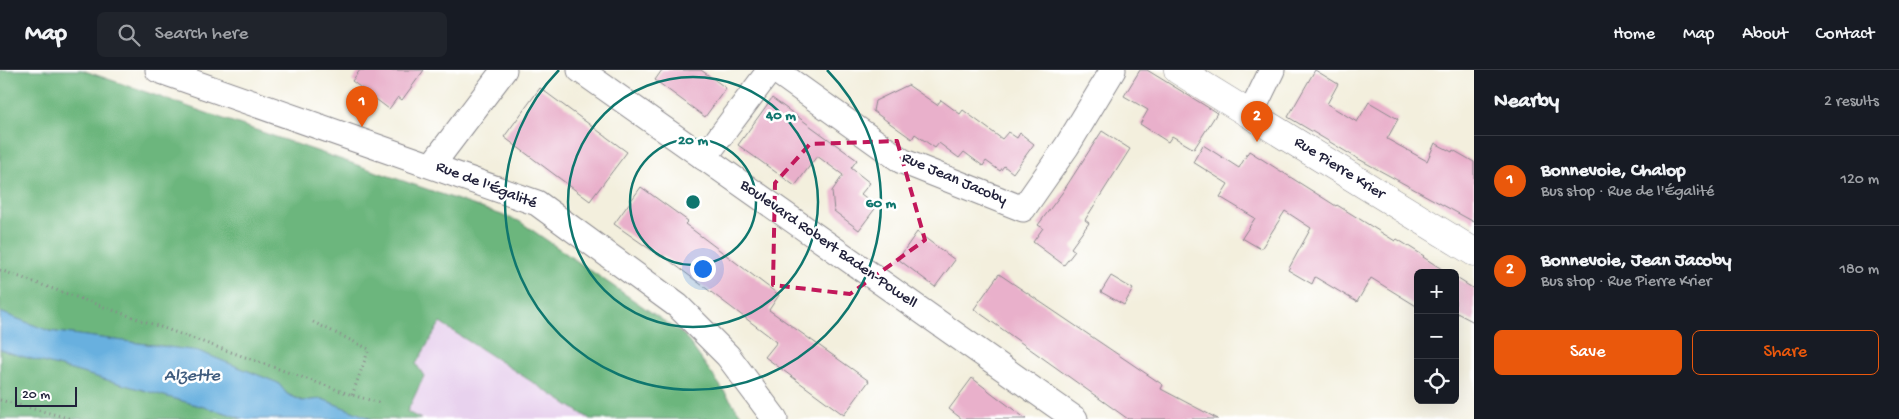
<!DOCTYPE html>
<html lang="en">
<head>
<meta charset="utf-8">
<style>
  :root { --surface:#171b24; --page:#20242c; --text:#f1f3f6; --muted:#9ea1a6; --line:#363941; --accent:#ea580c }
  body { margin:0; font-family:"Gochi Hand",sans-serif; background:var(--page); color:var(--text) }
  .controls { position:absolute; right:15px; bottom:15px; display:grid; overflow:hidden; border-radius:8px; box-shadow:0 5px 20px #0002 }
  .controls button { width:45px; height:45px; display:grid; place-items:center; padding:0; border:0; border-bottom:1px solid var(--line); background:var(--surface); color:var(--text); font:25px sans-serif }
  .scale { position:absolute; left:15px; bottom:12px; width:62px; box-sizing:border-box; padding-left:5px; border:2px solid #22223b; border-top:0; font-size:14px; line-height:18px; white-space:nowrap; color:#22223b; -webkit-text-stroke:4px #fff; paint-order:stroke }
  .you { position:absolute; left:702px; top:198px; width:18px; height:18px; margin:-12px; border:4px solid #fff; border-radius:50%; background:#1a73e8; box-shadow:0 0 0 8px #1a73e833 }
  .badge { display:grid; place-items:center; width:32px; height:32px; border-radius:50%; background:var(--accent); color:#fff; font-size:16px; font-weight:700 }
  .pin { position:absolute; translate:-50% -41px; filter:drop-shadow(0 1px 2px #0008) }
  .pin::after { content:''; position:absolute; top:26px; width:18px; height:15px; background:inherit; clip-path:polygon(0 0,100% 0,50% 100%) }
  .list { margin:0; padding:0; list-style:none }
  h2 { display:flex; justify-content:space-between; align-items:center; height:65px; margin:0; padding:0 20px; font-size:21px }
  h2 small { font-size:16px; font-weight:400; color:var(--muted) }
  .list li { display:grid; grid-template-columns:32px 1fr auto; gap:15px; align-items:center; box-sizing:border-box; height:90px; padding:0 20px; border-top:1px solid var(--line) }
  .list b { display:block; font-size:19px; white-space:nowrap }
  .list p { margin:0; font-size:16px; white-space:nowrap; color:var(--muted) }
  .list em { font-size:16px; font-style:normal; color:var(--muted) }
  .actions { display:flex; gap:10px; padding:15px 20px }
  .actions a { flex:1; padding:11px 0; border:1px solid var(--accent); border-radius:8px; text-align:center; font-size:18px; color:var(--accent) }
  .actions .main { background:var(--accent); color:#fff }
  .icon { flex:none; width:28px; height:28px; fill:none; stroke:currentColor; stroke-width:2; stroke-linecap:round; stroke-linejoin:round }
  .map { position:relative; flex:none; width:1474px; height:349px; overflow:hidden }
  header { display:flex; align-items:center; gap:30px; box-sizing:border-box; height:70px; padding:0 25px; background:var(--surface); border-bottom:1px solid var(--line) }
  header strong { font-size:24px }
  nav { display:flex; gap:28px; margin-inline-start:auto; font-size:18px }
  .search { width:350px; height:45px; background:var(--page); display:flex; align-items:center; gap:12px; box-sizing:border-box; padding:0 18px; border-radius:8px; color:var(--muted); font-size:19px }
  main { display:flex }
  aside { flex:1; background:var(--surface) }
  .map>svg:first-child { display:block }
  .built { fill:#e8d2ee }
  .forest { fill:#6cb67d; stroke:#476c5c }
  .water { fill:#67b0df; stroke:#44698d }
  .building { fill:#e9b0cb }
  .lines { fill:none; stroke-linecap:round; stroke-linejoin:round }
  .minor-casing { stroke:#8a888c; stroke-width:27 }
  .major-casing { stroke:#8a888c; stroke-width:29 }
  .path { stroke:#8a888c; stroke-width:3; stroke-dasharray:1 4; stroke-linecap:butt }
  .minor { stroke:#fff; stroke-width:25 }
  .major { stroke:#fff; stroke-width:28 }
  .marked { fill:none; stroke:#c2185b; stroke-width:4; stroke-dasharray:10 6; stroke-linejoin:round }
  .ring { fill:none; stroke:#0f766e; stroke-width:2.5 }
  .labels { text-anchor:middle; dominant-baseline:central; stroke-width:5; stroke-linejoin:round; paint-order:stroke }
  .street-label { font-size:16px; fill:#22223b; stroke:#fff }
  .water-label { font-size:18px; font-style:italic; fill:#3e5b7d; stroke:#fff }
  .centre { fill:#0f766e; stroke:#fff; stroke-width:2.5 }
  .ring-label { font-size:15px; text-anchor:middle; font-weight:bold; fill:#0f766e; stroke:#fff; stroke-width:5; stroke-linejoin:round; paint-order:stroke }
</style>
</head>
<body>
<header>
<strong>Map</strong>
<div class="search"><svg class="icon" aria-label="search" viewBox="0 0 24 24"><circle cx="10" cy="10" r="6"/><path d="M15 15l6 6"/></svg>Search here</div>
<nav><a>Home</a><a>Map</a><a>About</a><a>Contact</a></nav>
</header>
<main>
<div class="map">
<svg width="1474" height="349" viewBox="0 0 1474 349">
  <rect width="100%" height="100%" fill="#fff"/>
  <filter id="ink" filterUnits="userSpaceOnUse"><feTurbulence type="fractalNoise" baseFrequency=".02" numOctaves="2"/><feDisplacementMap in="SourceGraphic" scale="10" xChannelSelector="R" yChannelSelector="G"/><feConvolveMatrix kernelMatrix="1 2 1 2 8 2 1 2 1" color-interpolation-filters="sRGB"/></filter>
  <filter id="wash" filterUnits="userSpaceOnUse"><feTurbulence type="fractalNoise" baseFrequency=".0096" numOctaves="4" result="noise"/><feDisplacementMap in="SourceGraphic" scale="20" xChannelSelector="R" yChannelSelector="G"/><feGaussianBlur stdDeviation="1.12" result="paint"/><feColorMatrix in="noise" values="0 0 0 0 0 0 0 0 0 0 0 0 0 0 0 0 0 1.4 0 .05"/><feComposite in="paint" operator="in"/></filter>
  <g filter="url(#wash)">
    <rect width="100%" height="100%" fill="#f3efdd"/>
    <polygon class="built" points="440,253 549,322 590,349 421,349 407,342 424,306 416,294"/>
    <g class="forest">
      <polygon points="0,0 82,0 519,151 684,265 744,349 590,349 440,253 416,294 424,306 407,342 421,349 372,349 322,329 303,331 287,324 278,313 198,281 49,261 0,242"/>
      <polygon points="0,279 7,282 229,344 243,349 0,349"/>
    </g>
    <polygon class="water" points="0,242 49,261 198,281 278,313 287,324 302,331 322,329 372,349 243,349 229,344 7,282 0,279"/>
    <g id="blocks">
      <g class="building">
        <polygon points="360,0 424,0 402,30 398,27 389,39 352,11"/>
        <polygon points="662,0 701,0 726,18 705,47 655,10"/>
        <polygon points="1140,0 1147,0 1217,43 1194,79 1172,66 1168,72 1140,54 1148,40 1124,26"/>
        <polygon points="1315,0 1338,14 1327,34 1357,52 1369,32 1398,49 1387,69 1427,91 1435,73 1452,82 1453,80 1474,92 1474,152 1355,87 1288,47"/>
        <polygon points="908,15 937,35 941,30 960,44 963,40 1002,69 1008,62 1017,68 1020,63 1034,74 1013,103 1004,96 1000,101 986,91 983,96 964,82 959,88 939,73 935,78 915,64 912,69 873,41 875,31"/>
        <polygon points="540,18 627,82 590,131 504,67"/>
        <polygon points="772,28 857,90 851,98 870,113 861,124 877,136 859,160 834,141 832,121 843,105 817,86 795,116 738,75"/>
        <polygon points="1102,61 1130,79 1085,150 1089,153 1071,178 1075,181 1064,195 1033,172 1043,158 1038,155 1062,123"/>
        <polygon points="1203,75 1239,98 1249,81 1336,136 1337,135 1395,171 1397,169 1424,186 1423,187 1448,203 1418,203 1418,237 1371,208 1357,232 1315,207 1312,214 1288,200 1311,158 1285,141 1261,179 1242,168 1255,148 1220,127 1228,114 1193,92"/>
        <polygon points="641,117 688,151 685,154 779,225 769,240 869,311 844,345 765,287 777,272 662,185 661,187 614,154"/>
        <polygon points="917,162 955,190 935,217 898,189"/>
        <polygon points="999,204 1163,315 1161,319 1218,349 1128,349 974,239"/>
        <polygon points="1111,206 1133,219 1124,235 1101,222"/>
        <polygon points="1455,207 1474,219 1474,252 1455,242"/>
        <polygon points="972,308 1026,349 962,349 949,339"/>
      </g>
    </g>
  </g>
  <g filter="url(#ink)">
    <use href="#blocks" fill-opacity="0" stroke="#8a888c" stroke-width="1"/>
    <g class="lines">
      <g class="minor-casing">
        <g id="minor">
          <polyline points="158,0 537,133 678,236 728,286 775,349"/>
          <polyline points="580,0 1075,349"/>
          <polyline points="775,0 902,91 1023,139 1067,76 1113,0"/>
          <polyline points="1250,45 1272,0"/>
          <polyline points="704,88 770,0"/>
          <polyline points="432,95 504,0"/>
        </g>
      </g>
      <g class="major-casing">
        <polyline id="major" points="1178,0 1474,182"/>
      </g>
      <g class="path">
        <polyline points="0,200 352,325 380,333"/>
        <polyline points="313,252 369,279 352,325"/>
        <polyline points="0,330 72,349"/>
      </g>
      <use href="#minor" class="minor"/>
      <use href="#major" class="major"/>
    </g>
  </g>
  <path class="marked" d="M897,71L925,170L850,224L773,215L775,113L810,74Z"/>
  <g class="ring">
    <circle cx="693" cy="132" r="63"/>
    <circle cx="693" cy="132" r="125"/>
    <path d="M827 0A188 188 0 1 1 559 0"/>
  </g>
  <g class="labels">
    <g class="street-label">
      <text transform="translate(1339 99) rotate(32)">Rue Pierre Krier</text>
      <text transform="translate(954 110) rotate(23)">Rue Jean Jacoby</text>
      <text transform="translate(486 116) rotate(21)">Rue de l'Égalité</text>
      <text transform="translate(828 175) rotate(35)">Boulevard Robert Baden-Powell</text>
    </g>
    <g class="water-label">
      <text x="192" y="306">Alzette</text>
    </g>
  </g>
  <circle cx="693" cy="132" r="8" class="centre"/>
  <g class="ring-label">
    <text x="781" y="49">40 m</text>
    <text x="693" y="74">20 m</text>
    <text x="881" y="137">60 m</text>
  </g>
</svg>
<div class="controls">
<button>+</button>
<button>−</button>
<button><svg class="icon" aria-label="locate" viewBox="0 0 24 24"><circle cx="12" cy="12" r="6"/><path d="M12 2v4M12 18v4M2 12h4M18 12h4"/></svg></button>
</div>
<div class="scale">20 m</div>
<div class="you"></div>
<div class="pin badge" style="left:362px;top:57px">1</div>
<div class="pin badge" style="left:1257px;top:72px">2</div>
</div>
<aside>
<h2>Nearby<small>2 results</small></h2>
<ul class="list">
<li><span class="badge">1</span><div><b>Bonnevoie, Chalop</b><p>Bus stop · Rue de l'Égalité</p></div><em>120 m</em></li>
<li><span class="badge">2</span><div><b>Bonnevoie, Jean Jacoby</b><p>Bus stop · Rue Pierre Krier</p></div><em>180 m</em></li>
</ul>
<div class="actions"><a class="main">Save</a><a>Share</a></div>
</aside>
</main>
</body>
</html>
